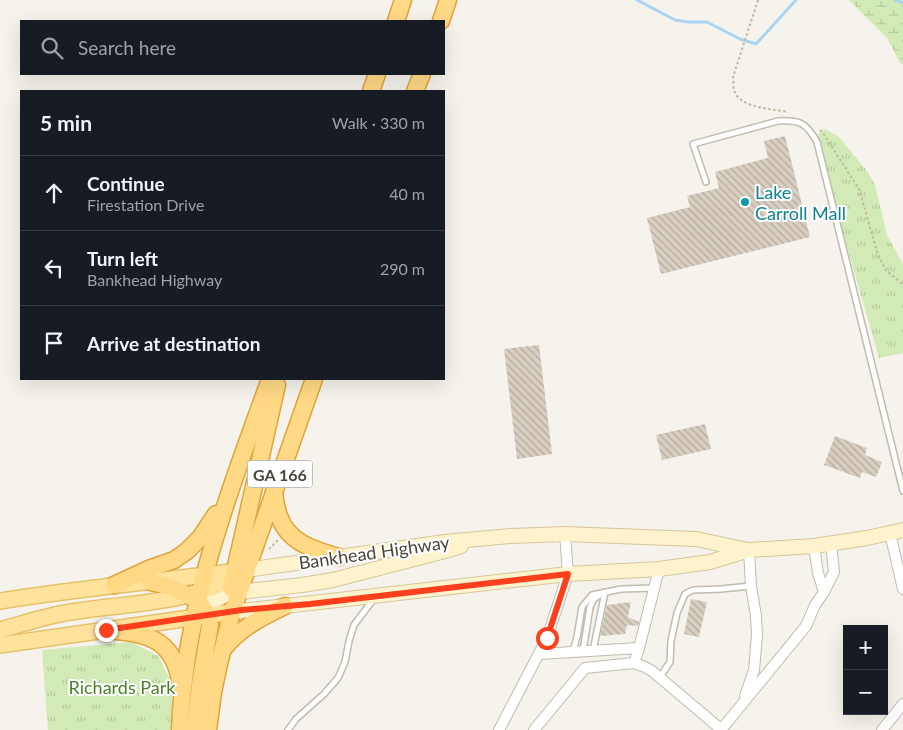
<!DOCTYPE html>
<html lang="en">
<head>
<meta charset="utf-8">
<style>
  :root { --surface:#171b24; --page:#242831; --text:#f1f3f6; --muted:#9ea1a6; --line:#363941 }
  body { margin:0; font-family:Lato,sans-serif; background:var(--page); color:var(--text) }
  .controls { position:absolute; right:15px; bottom:15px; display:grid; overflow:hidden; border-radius:0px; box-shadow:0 5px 20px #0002 }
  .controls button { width:45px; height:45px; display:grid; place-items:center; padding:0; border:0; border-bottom:1px solid var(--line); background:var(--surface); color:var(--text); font:25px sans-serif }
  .stop { position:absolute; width:15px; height:15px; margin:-11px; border:4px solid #fc3f1d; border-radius:50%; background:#fff }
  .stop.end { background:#fc3f1d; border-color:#fff; box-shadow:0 1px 5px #0008 }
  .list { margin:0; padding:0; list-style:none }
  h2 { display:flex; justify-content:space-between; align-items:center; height:65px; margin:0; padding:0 20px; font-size:21px }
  h2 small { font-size:16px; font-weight:400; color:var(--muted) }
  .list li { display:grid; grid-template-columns:32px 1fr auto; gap:15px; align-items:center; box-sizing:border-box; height:75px; padding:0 20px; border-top:1px solid var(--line) }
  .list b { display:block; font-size:19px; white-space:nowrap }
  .list p { margin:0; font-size:16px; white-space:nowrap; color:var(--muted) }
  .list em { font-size:16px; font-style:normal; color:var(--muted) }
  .icon { flex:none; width:28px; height:28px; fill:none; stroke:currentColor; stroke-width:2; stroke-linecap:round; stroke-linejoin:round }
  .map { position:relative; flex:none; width:903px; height:730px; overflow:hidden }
  .search { position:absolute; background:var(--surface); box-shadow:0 5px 20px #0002; left:20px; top:20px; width:425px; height:55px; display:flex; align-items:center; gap:12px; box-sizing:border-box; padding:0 18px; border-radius:0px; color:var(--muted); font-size:19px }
  .panel { position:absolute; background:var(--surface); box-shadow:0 5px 20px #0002; left:20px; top:90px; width:425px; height:290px; border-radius:0px }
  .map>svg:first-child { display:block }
  .grass { fill:url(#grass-tufts) }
  .wetland { fill:url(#wetland-marsh) }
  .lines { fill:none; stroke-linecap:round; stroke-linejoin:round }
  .stream { stroke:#a9d4f2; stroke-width:3 }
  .building { fill:url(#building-back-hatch) }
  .service-casing { stroke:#c2bbae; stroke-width:8 }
  .minor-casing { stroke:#c2bbae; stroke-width:12 }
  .secondary-casing { stroke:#d6c79b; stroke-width:16 }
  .primary-casing { stroke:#e6c16a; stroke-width:18 }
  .trunk-casing { stroke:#e0a43c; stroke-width:19 }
  .path { stroke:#c4b79f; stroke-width:2; stroke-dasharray:2.5 2.5; stroke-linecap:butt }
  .service { stroke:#fff; stroke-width:5 }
  .minor { stroke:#fff; stroke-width:10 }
  .secondary { stroke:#fff3cd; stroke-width:14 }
  .primary { stroke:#ffe39c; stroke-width:15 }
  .trunk { stroke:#ffd985; stroke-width:16 }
  .route { stroke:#fc3f1d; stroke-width:6 }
  .culture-dot { fill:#0f9aa8; stroke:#fff; stroke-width:2 }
  .labels { text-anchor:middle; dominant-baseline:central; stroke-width:4; stroke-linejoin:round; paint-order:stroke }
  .shield { fill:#fff; stroke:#817c74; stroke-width:1 }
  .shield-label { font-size:16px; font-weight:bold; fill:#4b4439 }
  .culture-label { font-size:18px; fill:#0d838f; stroke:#fff; text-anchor:start }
  .street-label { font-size:18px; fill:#4b4439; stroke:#fff }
  .park-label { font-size:18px; fill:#4a7f2a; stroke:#fff }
</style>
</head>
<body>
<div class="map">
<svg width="903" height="730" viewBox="0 0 903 730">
  <defs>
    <pattern id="grass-tufts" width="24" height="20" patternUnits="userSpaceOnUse" patternTransform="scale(1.25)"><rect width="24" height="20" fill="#d2eab5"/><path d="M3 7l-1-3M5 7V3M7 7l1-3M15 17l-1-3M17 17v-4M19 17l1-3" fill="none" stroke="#b6ca9c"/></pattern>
    <pattern id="wetland-marsh" width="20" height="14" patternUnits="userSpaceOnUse" patternTransform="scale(1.25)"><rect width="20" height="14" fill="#d2eab5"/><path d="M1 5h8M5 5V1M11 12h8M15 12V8" fill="none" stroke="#b6ca9c"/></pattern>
    <pattern id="building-back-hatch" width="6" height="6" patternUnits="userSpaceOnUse" patternTransform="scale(1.25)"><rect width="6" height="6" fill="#d8cfc1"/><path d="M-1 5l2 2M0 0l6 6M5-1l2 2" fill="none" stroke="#b1aa9e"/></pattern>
  </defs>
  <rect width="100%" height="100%" fill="#f6f3ec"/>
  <g class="grass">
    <path d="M825,129L839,137L867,171L875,185L887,235L903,264V353L879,358L817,142C817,134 819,133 825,129Z"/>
    <polygon points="131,642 158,656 172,683 172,730 48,730 42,650"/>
  </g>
  <polygon class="wetland" points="849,0 903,0 903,64 900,63 887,38"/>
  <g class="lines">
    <g class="stream">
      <polyline points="637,0 675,20 689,22 707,22 740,39 756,44 796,0"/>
      <polyline points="895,0 903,3"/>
    </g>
  </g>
  <g class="building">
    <polygon points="785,136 810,237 661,274 647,218 690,207 687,196 719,188 715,172 768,158 764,141"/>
    <polygon points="539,345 552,454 517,459 504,349"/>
    <polygon points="705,424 711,449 662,460 656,435"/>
    <polygon points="835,436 867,448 865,455 882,462 876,477 862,472 860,478 824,465"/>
    <polygon points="691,599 707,602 699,637 684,634"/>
    <polygon points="631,602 628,617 639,622 638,626 627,625 625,634 600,636 607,605"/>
  </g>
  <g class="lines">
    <g class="service-casing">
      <g id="service">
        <path d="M706,182L693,144L778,121C799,120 806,122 817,142L903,491"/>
        <polyline points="573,651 577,637 582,607 592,595 621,589 654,588"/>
        <polyline points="583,651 590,607 594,599 603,593"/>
        <polyline points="593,651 605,592"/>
        <polyline points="660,677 670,662 671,641 677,613 685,594 693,590 721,589 751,586"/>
        <polyline points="288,730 296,719 324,694 338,678 345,662 349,641 354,625 373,600"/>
      </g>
    </g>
    <g class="minor-casing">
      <g id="minor">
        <polyline points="890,533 903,589"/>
        <polyline points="814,546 818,573 824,592"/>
        <polyline points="639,648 659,569"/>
        <polyline points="539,654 639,648 634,663 645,667 652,671 722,730"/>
        <polyline points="745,696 754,670 757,635 756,616 751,586 749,550"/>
        <polyline points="499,730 547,638 568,574 565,534"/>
        <polyline points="534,730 585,668 634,663"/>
        <polyline points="721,730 806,626 815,605 824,592 834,572 831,544"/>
        <polyline points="882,730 903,704"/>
      </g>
    </g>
    <g class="secondary-casing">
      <g id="secondary">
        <polyline points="246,570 445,542 511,536 565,534 696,539 748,550"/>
        <polyline points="232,612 568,574 659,569 710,562 749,550 814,546 867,538 903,530"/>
        <path d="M197,614C207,604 217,598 230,593L302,585L333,580L445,551L461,546"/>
      </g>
    </g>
    <g class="primary-casing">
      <g id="primary">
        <path d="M0,601C80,588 160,581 240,571"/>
        <path d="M0,630C26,623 51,614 78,611C130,603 196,603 241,573"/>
        <polyline points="0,645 232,612"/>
      </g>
    </g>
    <g class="trunk-casing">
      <g id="trunk">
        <polyline points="396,21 403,0"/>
        <polyline points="441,21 448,0"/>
        <polyline points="371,91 377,74"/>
        <polyline points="415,91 422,74"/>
        <path d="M274,492C275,500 276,508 279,516C288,543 315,550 339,557"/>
        <path d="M150,582C172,586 208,598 210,625L200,684L195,730"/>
        <polyline points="114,585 151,568 174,560 187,551 200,538 216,514"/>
        <polyline points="231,588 277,385"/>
        <path d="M106,630C144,633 173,637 180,681"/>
        <path d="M224,648C240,628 262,617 285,606"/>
        <path d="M180,730C184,607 229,493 270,379"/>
        <polyline points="208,730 213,692 219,664 232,612 314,379"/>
      </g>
    </g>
    <g class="path">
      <path d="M758,0L733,77C734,81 733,86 734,90C739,108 772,109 788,112"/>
      <polyline points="820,130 823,133 859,189 878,255 885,269 903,285"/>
      <polyline points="269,549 278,540"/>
    </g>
    <use href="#service" class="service"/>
    <use href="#minor" class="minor"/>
    <use href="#secondary" class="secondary"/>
    <use href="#primary" class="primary"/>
    <use href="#trunk" class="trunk"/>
  </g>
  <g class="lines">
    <polyline class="route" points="106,630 242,610 310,604 568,574 547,638"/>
  </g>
  <circle class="culture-dot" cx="745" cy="202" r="5"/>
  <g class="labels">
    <rect class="shield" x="247.5" y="460.5" width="65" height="27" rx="4"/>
    <g class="shield-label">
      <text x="280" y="474">GA 166</text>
    </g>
    <g class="culture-label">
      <text x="755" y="192">Lake<tspan x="755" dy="21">Carroll Mall</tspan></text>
    </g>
    <g class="street-label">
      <text transform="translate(374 552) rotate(-8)">Bankhead Highway</text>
    </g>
    <g class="park-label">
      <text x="122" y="687">Richards Park</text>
    </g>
  </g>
</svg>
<div class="controls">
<button>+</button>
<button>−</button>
</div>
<div class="stop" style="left:547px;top:638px"></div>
<div class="stop end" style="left:106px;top:630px"></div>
<div class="search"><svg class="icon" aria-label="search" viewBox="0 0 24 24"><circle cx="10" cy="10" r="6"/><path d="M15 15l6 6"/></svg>Search here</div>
<section class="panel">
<h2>5 min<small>Walk · 330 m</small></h2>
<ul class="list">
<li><svg class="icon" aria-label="ahead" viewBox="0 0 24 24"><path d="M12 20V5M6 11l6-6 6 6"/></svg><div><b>Continue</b><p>Firestation Drive</p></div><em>40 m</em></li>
<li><svg class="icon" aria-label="left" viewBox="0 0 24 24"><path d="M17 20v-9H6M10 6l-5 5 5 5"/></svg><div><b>Turn left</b><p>Bankhead Highway</p></div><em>290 m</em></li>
<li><svg class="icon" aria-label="arrive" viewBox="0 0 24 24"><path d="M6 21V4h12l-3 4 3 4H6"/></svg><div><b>Arrive at destination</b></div></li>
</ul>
</section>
</div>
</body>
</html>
